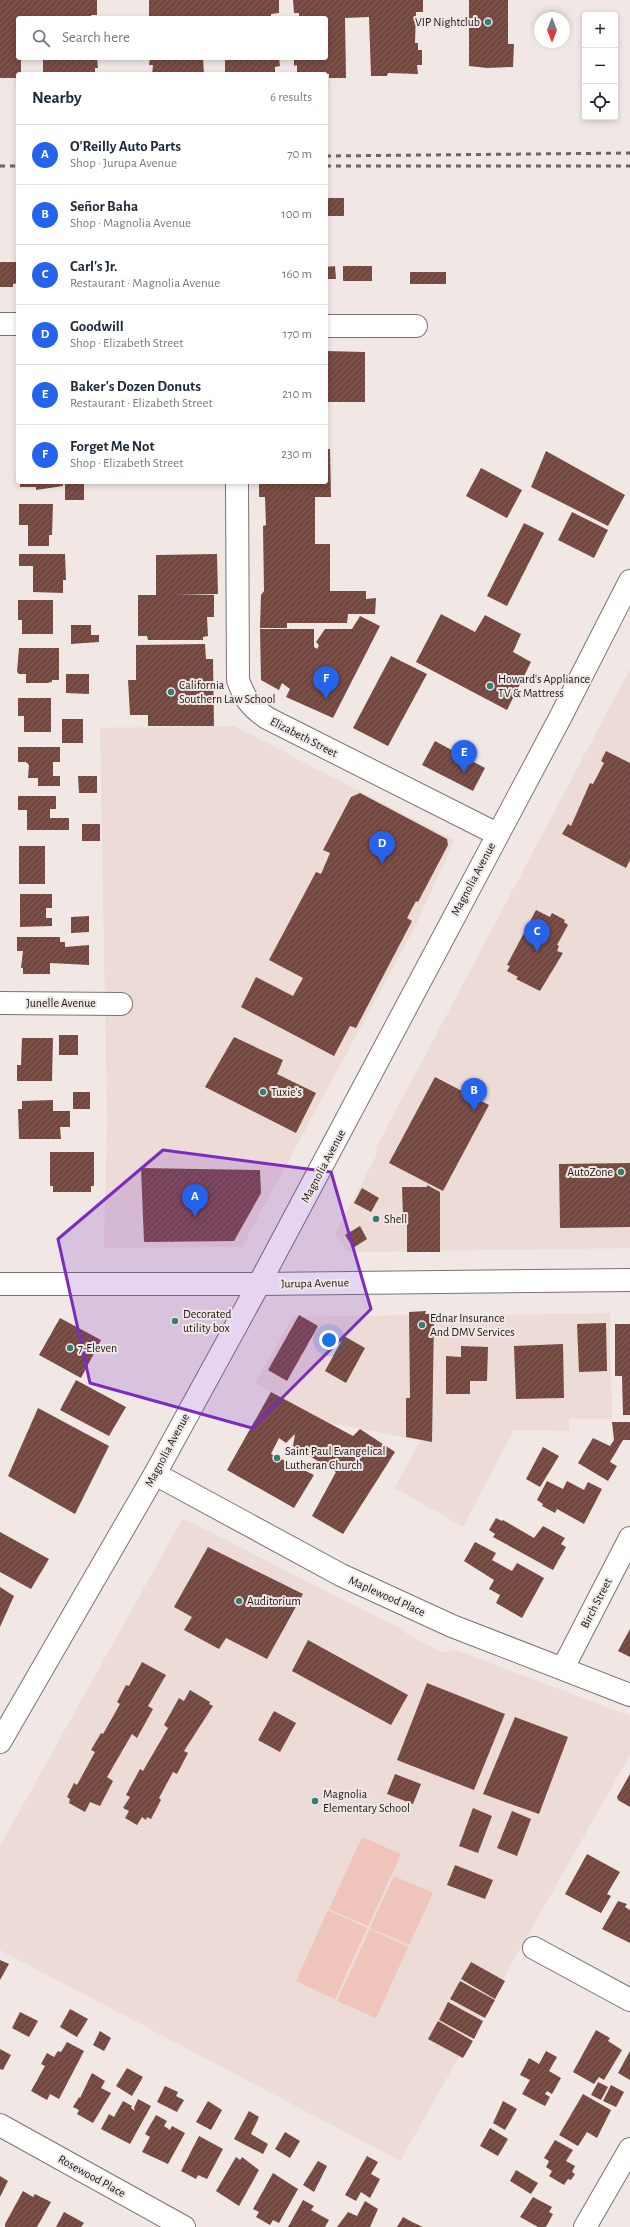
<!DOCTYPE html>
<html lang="en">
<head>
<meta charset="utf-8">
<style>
  :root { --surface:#fff; --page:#f2f2f3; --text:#1f2937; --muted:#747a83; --line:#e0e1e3; --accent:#2563eb }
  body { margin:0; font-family:"Alegreya Sans",sans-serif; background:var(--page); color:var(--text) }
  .controls { position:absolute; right:12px; top:12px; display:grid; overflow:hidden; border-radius:4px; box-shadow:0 2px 6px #0003 }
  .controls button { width:36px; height:36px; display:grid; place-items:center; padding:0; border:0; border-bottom:1px solid var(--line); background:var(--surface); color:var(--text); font:20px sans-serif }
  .compass { position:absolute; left:534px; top:12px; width:36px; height:36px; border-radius:50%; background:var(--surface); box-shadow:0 2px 6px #0003; rotate:180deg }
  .you { position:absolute; left:329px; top:1340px; width:14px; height:14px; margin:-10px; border:3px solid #fff; border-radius:50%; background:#1a73e8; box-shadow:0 0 0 6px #1a73e833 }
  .badge { display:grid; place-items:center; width:26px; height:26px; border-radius:50%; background:var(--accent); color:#fff; font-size:13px; font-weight:700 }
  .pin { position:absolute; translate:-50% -33px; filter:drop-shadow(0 1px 2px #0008) }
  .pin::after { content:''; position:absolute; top:21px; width:14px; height:12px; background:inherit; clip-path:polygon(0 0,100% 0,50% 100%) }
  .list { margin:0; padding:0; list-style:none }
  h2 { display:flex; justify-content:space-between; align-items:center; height:52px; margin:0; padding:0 16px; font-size:17px }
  h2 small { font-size:13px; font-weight:400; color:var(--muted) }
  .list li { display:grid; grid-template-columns:26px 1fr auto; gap:12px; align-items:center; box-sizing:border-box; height:60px; padding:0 16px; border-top:1px solid var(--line) }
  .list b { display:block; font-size:15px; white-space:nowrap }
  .list p { margin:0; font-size:13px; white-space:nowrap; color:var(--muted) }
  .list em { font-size:13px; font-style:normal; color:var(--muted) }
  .icon { flex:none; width:22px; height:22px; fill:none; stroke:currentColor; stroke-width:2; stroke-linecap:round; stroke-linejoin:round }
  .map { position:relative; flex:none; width:630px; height:2227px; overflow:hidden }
  .search { position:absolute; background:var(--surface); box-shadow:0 2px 6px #0003; left:16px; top:16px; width:312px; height:44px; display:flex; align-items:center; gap:10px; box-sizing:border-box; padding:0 14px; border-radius:4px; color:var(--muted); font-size:15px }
  .panel { position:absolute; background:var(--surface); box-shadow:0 2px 6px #0003; left:16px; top:72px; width:312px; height:412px; border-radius:4px }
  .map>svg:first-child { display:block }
  .built { fill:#ecdbd7 }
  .pitch { fill:#efc4bb }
  .building { fill:url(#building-hatch) }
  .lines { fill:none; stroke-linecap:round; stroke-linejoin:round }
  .minor-casing { stroke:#7a7371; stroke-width:24 }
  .major-casing { stroke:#7a7371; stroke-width:24 }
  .minor { stroke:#fff; stroke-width:22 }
  .major { stroke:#fff; stroke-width:22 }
  .rail { stroke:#6b6665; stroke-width:3; stroke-dasharray:5 5; stroke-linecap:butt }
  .marked { fill:#7b2cbf; fill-opacity:0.2; stroke:#7b2cbf; stroke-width:3; stroke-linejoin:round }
  .poi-dot { fill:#387d72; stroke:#f1e8e6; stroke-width:1.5 }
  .labels { text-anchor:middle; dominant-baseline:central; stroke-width:4; stroke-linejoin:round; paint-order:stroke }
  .poi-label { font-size:12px; fill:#1a1717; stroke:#f1e8e6; text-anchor:start }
  .street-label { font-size:12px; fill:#1a1717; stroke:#f1e8e6 }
</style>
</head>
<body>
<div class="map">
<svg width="630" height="2227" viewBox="0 0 630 2227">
  <defs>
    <pattern id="building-hatch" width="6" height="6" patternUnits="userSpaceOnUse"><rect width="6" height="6" fill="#734840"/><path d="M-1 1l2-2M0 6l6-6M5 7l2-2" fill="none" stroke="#815f58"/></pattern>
  </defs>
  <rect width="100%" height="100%" fill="#f1e8e6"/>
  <g class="built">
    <polygon points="630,669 630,1248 348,1252 335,1234 376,1156 377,1146"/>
    <polygon points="234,726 454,840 416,925 242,1247 104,1248 107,1119 100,728"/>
    <polygon points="426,1311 426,1314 433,1314 434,1316 610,1313 612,1419 569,1419 569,1431 514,1430 463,1527 395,1488 420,1440 328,1423 255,1383 293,1317 409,1315"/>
    <polygon points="183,1518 365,1611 401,1628 407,1634 441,1652 456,1650 630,1716 630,1755 400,2161 0,1950 0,1846"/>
  </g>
  <g class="pitch">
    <polygon points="362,1837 401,1854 368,1926 329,1909"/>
    <polygon points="394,1876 433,1893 409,1945 370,1928"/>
    <polygon points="328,1910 367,1928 335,1999 296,1981"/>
    <polygon points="370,1929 408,1947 376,2018 337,2001"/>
  </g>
  <g class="building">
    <polygon points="0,0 97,0 97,15 91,15 91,18 18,18 18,58 21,58 21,74 18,74 18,78 0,78"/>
    <polygon points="149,0 279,0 279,13 271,14 271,18 149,18"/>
    <polygon points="293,0 423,0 423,12 416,12 415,43 418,43 418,50 422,50 422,65 417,65 418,74 388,73 387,76 371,76 369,17 345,18 346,78 329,78 329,74 297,74 297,65 294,66 294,58 326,58 326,18 299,18 299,13 294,13"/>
    <polygon points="469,0 508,0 508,44 514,44 513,67 487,68 469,66"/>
    <polygon points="43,58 97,58 98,68 95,68 95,74 43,74"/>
    <polygon points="150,58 203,58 204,74 152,74 153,65 149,65"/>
    <polygon points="225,58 279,58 280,66 275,67 275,74 225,74"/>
    <rect x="326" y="198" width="18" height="18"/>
    <polygon points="0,262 18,262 18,283 13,284 13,287 0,287"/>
    <polygon points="335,266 336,279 326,279 326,267"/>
    <rect x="343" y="266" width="29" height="15"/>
    <rect x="410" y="272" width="36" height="12"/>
    <polygon points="326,351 365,352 365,402 326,402"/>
    <polygon points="326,449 330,449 331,497 315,497 315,544 330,544 330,591 366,591 366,599 376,598 375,614 348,614 347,623 287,623 287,628 260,628 261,595 264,591 263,526 266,525 265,497 259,497 259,482 326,482"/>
    <polygon points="546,451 625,495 608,526 531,487"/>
    <polygon points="481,468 522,490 507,518 466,496"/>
    <polygon points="20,482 63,482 63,486 36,490 36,487 20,487"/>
    <rect x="65" y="483" width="19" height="17"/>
    <polygon points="19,504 53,504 52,535 49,535 49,546 28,546 28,525 19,525"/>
    <polygon points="572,512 608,530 594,558 558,540"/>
    <polygon points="524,523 544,533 507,606 487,596"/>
    <polygon points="19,554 65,554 66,580 63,580 63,593 33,592 33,566 19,566"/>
    <polygon points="217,554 218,594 176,595 214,595 214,617 207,617 208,636 203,637 203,640 148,640 147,636 138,636 138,595 156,595 156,555"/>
    <polygon points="18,600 53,600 53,634 22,634 22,620 18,620"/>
    <polygon points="441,614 475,632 485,615 521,634 513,652 531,662 507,710 416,662"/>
    <polygon points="360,616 380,626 333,718 286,697 290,689 282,683 279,690 261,680 260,629 314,629 314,647 317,649 319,645 316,642 325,629 352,629"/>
    <polygon points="71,625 91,625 91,635 99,635 99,642 71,644"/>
    <polygon points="205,644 206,659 213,659 214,726 148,726 148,715 130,715 128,680 136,680 136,645"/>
    <polygon points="19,648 59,648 59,680 52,680 52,682 47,683 26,683 26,674 19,674 17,672"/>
    <polygon points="391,656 427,674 388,746 353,728"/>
    <polygon points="66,674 89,674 89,694 66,693"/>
    <polygon points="18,698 51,698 51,732 24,732 24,716 18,716"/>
    <rect x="62" y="719" width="21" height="24"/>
    <polygon points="435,741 485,768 473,791 422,765"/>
    <polygon points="18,747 60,747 60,762 53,762 53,776 60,776 60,786 38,786 38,778 28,778 29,765 26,762 18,762"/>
    <polygon points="606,751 630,763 630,860 626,868 562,834 568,824 571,826 590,783 593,784 604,763 601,761"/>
    <polygon points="78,776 97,776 97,793 79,793"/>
    <polygon points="360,793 447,839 448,845 418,902 416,901 407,918 412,921 356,1028 350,1026 334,1056 241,1007 256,977 293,996 303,978 269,960 316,872 321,874 330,853 323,850 351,797"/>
    <polygon points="18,796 56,796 56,809 50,809 50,818 69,818 69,830 27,830 27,810 18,810"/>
    <rect x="82" y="824" width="18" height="17"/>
    <rect x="19" y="846" width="26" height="38"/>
    <polygon points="20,894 52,894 52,908 46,908 46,918 52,918 52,926 20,927"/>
    <polygon points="536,910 550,917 552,913 565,920 564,922 568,925 557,945 559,946 557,951 563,953 540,991 516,979 518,977 507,971 510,966 507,965"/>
    <polygon points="89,916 89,932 71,933 71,917"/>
    <polygon points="17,937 60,937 60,942 65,942 65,947 89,945 89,965 50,963 50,974 23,974 23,968 21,968 23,951 17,951"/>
    <rect x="59" y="1035" width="19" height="20"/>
    <polygon points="234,1037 283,1060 277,1074 316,1093 296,1133 205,1087"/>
    <polygon points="22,1038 53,1038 52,1081 17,1081 17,1065 21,1065"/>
    <polygon points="435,1077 489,1105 443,1191 389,1163"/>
    <rect x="73" y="1092" width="17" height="17"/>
    <polygon points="53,1100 53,1111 70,1111 70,1127 60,1127 61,1139 19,1139 18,1109 22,1109 22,1101"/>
    <polygon points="50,1152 94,1152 94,1186 91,1186 91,1192 53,1192 53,1186 50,1186"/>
    <polygon points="630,1163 630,1227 560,1228 559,1164"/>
    <polygon points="141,1168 260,1170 261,1193 234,1241 144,1242"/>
    <polygon points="427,1185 440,1192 440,1252 407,1252 407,1216 403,1216 402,1187 427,1187"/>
    <polygon points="362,1188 379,1198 371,1212 354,1203"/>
    <polygon points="360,1226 367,1239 353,1248 345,1235"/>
    <polygon points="426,1311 425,1314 433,1314 434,1316 432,1442 406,1437 406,1398 410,1398 409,1312"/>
    <polygon points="299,1315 318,1326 287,1381 268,1370"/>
    <polygon points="60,1318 101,1340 81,1378 39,1355"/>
    <polygon points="606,1323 607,1371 579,1372 577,1324"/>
    <polygon points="615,1324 630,1324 630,1415 623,1415 622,1376 615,1376"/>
    <polygon points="344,1336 365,1348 346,1383 325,1371"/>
    <polygon points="563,1344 564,1398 516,1399 514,1346"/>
    <polygon points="461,1346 488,1347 487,1381 470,1381 470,1394 446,1394 446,1356 461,1357"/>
    <polygon points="76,1380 126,1407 109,1436 60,1410"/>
    <polygon points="271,1392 353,1436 360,1429 395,1452 343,1534 312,1516 336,1472 293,1446 295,1434 286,1443 279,1438 271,1454 314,1475 294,1508 227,1470"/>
    <polygon points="38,1408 109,1446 75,1514 8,1476"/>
    <polygon points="612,1422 630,1422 630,1440 623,1440 610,1462 617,1466 608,1481 578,1463 593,1438 610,1446 614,1440"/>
    <polygon points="543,1447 559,1456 540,1487 526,1479"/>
    <polygon points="547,1481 563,1489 567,1481 584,1490 588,1482 602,1489 584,1524 557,1509 555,1513 542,1506 543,1504 537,1500"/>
    <polygon points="496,1518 502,1521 503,1520 534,1538 543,1526 565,1538 561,1544 566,1547 553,1570 493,1537 495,1534 489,1530"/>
    <polygon points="0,1532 49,1559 31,1589 0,1572"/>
    <polygon points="475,1542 496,1553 492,1560 512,1571 517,1563 544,1578 522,1618 496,1603 500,1595 489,1589 494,1580 464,1561"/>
    <polygon points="208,1547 303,1594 267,1659 226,1638 219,1649 184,1630 192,1617 174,1607"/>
    <polygon points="0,1587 14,1596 0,1627"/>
    <polygon points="630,1629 630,1657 618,1651"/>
    <polygon points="308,1640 408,1695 391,1725 292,1671"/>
    <polygon points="142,1662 166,1675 148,1706 153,1709 137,1738 132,1734 107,1777 113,1781 100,1806 90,1802 85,1812 69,1803 70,1799 67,1797 74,1783 77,1785 95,1752 91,1750 101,1733 103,1734 120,1704 117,1702 126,1685 129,1686"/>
    <polygon points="427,1683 505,1714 474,1790 397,1760"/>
    <polygon points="190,1690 210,1702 209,1704 213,1706 184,1751 188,1753 177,1774 173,1772 159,1798 161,1800 151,1819 147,1817 146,1820 142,1817 137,1825 125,1818 129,1811 123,1808 130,1797 126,1795 140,1769 143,1771 168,1728 164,1725 179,1698 184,1701"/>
    <polygon points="274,1711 296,1723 280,1752 258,1740"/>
    <polygon points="515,1717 568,1737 539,1814 483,1794"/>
    <polygon points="395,1774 421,1784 413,1804 387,1794"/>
    <polygon points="630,1774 630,1807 618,1800 617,1797"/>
    <polygon points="473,1808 492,1816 478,1853 459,1846"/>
    <polygon points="512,1811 531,1819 517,1856 497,1848"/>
    <polygon points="587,1854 620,1872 607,1894 611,1896 601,1913 565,1894"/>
    <polygon points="455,1865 493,1880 485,1899 447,1885"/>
    <polygon points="618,1901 627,1904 625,1907 630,1910 630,1943 602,1929"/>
    <polygon points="0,1960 9,1964 0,1980"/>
    <polygon points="471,1962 505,1981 495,1999 461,1979"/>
    <polygon points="460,1981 495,2000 485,2018 450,1999"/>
    <polygon points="448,2002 483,2021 474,2039 439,2020"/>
    <polygon points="70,2009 88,2019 77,2037 60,2027"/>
    <polygon points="20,2012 38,2021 29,2037 12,2028"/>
    <polygon points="438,2021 473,2041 463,2058 428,2039"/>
    <polygon points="596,2030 610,2038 608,2041 622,2050 604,2080 599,2077 594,2084 573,2072"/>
    <polygon points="100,2031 111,2038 104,2051 93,2045"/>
    <polygon points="67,2042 84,2051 59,2099 50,2094 47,2100 31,2091 45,2066 41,2064 47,2053 54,2057 58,2051 61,2052"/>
    <polygon points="0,2049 11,2055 3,2070 0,2069"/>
    <polygon points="546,2051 557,2057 549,2071 561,2078 552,2094 547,2091 545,2094 550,2097 545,2106 522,2094 530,2080 520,2075 529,2058 539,2064"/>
    <polygon points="630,2051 630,2080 618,2073"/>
    <polygon points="127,2068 143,2077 132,2096 116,2086"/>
    <polygon points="92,2073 105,2081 101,2088 111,2093 93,2123 77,2114 79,2110 73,2107 79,2097 80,2098"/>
    <polygon points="598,2082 608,2087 601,2100 591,2095"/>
    <polygon points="611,2085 624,2092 616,2107 603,2101"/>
    <polygon points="165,2086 178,2092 176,2096 184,2100 177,2112 157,2102"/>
    <polygon points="583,2094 611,2110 597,2138 587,2132 578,2146 559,2135"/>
    <polygon points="138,2099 151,2106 130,2144 101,2129 109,2114 114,2117 123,2101 132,2106 131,2108 135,2111 134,2108"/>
    <polygon points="208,2101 222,2110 211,2130 196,2122"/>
    <polygon points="503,2101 517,2109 505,2130 493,2123"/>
    <polygon points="249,2111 259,2117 251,2134 268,2144 263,2154 234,2139"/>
    <polygon points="156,2115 167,2121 164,2126 170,2130 172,2126 185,2133 168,2164 142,2152 150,2137 145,2134"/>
    <polygon points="490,2128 508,2139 498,2156 480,2146"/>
    <polygon points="285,2132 300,2141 290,2158 275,2149"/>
    <polygon points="199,2136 223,2149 207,2179 198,2175 196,2179 181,2171"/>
    <polygon points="555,2140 573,2150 566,2161 575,2166 572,2172 575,2174 571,2180 568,2179 564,2185 549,2176 552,2171 546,2167 549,2161 544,2158"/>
    <polygon points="367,2156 378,2162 371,2174 380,2179 370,2198 361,2192 356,2201 345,2195"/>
    <polygon points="236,2157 240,2160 242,2157 259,2170 239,2206 216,2191"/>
    <polygon points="318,2161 327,2166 314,2192 303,2185"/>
    <polygon points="516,2170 538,2183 531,2194 510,2181"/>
    <polygon points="273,2173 298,2189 279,2223 273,2220 270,2225 256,2217 259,2212 253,2209"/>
    <polygon points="0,2176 8,2181 0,2197"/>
    <polygon points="23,2191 33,2197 35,2194 51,2202 37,2227 5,2227 5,2224"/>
    <polygon points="533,2197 552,2207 549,2212 553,2214 546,2227 538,2227 520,2217"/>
    <polygon points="303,2200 314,2206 311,2210 329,2220 325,2227 288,2227"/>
    <polygon points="365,2201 378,2209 370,2227 337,2227 348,2212 357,2216"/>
    <polygon points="64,2212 84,2223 81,2227 56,2227"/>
    <polygon points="403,2217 412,2222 423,2227 397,2227"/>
  </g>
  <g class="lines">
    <g class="minor-casing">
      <g id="minor">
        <polyline points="0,324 18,324"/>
        <polyline points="326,326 416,326"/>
        <path d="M237,482L238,680C244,698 251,707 267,718L497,834"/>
        <polyline points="0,1003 121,1004"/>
        <polyline points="155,1474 341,1575 452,1626 630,1695"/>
        <polyline points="563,1668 630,1538"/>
        <polyline points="534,1948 630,2000"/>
        <polyline points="0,2125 184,2227"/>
        <polyline points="585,2227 630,2149"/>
      </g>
    </g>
    <g class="major-casing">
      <g id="major">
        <polyline points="0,1284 259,1284 630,1280"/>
        <polyline points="0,1742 155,1474 259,1284 560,718 630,581"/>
      </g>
    </g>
    <use href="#minor" class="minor"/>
    <use href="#major" class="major"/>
    <g class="rail">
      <polyline points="326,156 630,153"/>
      <polyline points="0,166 18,166"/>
      <polyline points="326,166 630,166"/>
    </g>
  </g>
  <path class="marked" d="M163,1150L331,1172L371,1309L252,1428L90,1383L58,1239Z"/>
  <g class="poi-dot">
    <circle cx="488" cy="22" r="4"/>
    <circle cx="490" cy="686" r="4"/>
    <circle cx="171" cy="692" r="4"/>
    <circle cx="263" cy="1092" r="4"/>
    <circle cx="621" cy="1172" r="4"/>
    <circle cx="376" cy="1219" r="4"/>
    <circle cx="175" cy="1321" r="4"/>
    <circle cx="422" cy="1325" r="4"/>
    <circle cx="70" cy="1348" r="4"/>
    <circle cx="277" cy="1458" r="4"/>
    <circle cx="239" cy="1601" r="4"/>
    <circle cx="315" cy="1801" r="4"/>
  </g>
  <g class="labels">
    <g class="poi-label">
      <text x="480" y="22" text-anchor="end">VIP Nightclub</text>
      <text x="498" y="679">Howard's Appliance<tspan x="498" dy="14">TV &amp; Mattress</tspan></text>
      <text x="179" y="685">California<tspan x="179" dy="14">Southern Law School</tspan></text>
      <text x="271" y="1092">Tuxie's</text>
      <text x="613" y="1172" text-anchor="end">AutoZone</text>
      <text x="384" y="1219">Shell</text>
      <text x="183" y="1314">Decorated<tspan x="183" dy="14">utility box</tspan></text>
      <text x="430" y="1318">Ednar Insurance<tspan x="430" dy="14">And DMV Services</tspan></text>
      <text x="78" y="1348">7-Eleven</text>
      <text x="285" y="1451">Saint Paul Evangelical<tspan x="285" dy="14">Lutheran Church</tspan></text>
      <text x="247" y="1601">Auditorium</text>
      <text x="323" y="1794">Magnolia<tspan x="323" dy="14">Elementary School</tspan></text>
    </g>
    <g class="street-label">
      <text transform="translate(304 737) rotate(27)">Elizabeth Street</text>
      <text transform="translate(473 879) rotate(-62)">Magnolia Avenue</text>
      <text x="61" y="1003">Junelle Avenue</text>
      <text transform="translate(323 1166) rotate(-62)">Magnolia Avenue</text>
      <text transform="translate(315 1283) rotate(-1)">Jurupa Avenue</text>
      <text transform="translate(167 1450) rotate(-62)">Magnolia Avenue</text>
      <text transform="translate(387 1596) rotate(24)">Maplewood Place</text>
      <text transform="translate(596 1603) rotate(-63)">Birch Street</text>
      <text transform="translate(92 2176) rotate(29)">Rosewood Place</text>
    </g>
  </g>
</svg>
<div class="controls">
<button>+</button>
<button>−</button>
<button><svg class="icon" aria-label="locate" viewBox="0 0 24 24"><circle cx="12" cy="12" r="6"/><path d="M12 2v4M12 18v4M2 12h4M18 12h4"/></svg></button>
</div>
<svg class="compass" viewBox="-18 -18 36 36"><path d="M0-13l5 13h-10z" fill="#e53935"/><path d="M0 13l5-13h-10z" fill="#747a83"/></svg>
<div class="you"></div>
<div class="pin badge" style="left:195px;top:1217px">A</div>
<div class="pin badge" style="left:474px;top:1111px">B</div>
<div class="pin badge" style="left:537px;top:952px">C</div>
<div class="pin badge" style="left:382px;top:864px">D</div>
<div class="pin badge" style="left:464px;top:773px">E</div>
<div class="pin badge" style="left:326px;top:699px">F</div>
<div class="search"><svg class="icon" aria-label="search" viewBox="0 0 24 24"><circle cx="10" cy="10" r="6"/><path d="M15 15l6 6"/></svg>Search here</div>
<section class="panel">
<h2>Nearby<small>6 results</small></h2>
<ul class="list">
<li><span class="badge">A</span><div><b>O'Reilly Auto Parts</b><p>Shop · Jurupa Avenue</p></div><em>70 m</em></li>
<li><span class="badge">B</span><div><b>Señor Baha</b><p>Shop · Magnolia Avenue</p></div><em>100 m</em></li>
<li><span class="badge">C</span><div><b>Carl's Jr.</b><p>Restaurant · Magnolia Avenue</p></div><em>160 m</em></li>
<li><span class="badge">D</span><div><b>Goodwill</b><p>Shop · Elizabeth Street</p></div><em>170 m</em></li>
<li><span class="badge">E</span><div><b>Baker's Dozen Donuts</b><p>Restaurant · Elizabeth Street</p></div><em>210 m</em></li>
<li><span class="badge">F</span><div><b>Forget Me Not</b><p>Shop · Elizabeth Street</p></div><em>230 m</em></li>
</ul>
</section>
</div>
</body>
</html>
